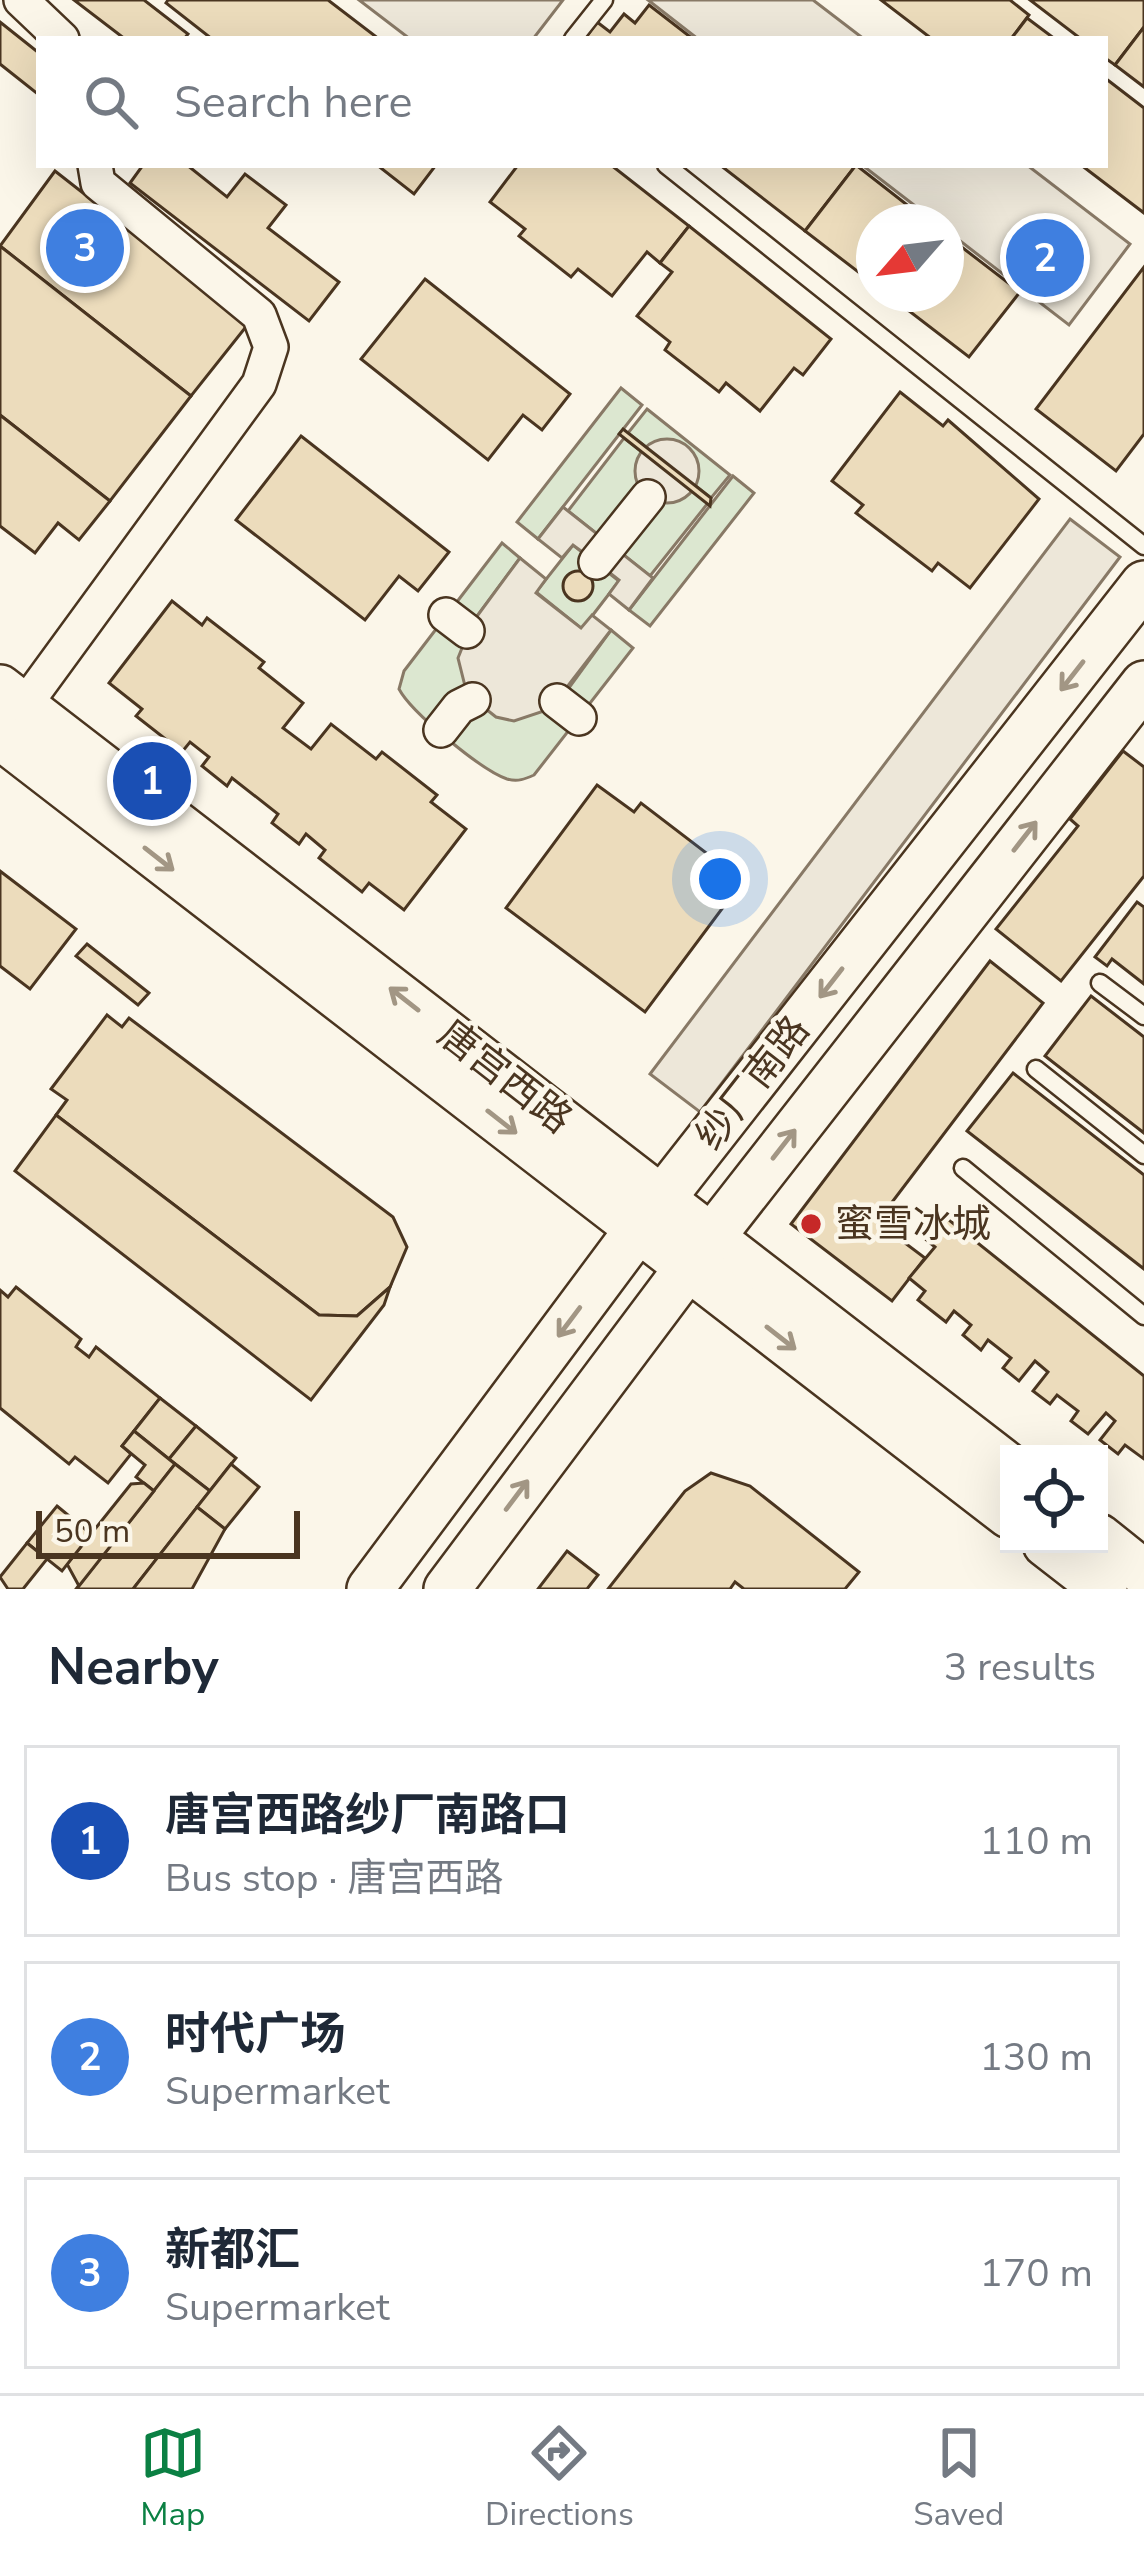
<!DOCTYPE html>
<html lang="en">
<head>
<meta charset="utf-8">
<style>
  :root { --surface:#fff; --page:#f2f2f3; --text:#1f2937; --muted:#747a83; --line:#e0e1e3; --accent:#0b8043 }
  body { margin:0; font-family:"Nunito Sans","Noto Sans SC",sans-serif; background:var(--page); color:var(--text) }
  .controls { position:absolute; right:36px; bottom:36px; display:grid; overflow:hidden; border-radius:0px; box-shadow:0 12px 48px #0002 }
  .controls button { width:108px; height:108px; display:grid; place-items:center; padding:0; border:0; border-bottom:3px solid var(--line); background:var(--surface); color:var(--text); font:60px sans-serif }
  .compass { position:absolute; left:856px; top:204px; width:108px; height:108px; border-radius:50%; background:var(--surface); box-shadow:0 12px 48px #0002; rotate:242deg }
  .scale { position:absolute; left:36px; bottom:30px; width:264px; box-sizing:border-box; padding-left:12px; border:6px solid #4a3520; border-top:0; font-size:33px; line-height:42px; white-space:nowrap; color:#4a3520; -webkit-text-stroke:9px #fbf6e9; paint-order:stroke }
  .you { position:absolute; left:720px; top:879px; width:42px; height:42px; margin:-30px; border:9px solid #fff; border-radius:50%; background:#1a73e8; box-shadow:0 0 0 18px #1a73e833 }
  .badge { display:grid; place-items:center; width:78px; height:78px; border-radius:50%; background:var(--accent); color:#fff; font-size:39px; font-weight:700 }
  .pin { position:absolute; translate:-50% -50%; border:6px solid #fff; box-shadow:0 3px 12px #0006 }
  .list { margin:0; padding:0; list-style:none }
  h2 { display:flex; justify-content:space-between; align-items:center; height:156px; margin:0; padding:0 48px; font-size:51px }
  h2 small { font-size:39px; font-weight:400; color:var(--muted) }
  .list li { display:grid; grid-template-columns:78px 1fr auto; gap:36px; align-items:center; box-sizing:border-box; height:192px; margin:0 24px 24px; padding:0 24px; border:3px solid var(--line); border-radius:0px }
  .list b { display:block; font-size:45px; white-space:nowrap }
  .list p { margin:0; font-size:39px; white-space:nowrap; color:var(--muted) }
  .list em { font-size:39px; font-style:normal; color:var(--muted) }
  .icon { flex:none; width:66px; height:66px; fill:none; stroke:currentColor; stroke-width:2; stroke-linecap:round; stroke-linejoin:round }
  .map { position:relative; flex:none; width:1144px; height:1589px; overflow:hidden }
  .search { position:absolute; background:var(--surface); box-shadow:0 12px 48px #0002; left:36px; right:36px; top:36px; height:132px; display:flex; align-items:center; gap:30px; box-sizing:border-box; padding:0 42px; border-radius:0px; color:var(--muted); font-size:45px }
  .sheet { height:804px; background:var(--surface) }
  nav { display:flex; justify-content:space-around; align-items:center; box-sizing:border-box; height:168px; border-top:3px solid var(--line); background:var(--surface); font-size:33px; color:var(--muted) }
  nav a { display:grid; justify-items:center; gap:6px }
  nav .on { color:var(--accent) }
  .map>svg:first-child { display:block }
  .green { fill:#dce7d0; stroke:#887966; stroke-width:3 }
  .parking { fill:#ede7d9; stroke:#887966; stroke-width:3 }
  .building { fill:#ecdcbc; stroke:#4a3520; stroke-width:3 }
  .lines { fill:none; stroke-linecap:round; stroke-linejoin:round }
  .lane-casing { stroke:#4a3520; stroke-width:21 }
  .street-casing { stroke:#4a3520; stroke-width:38 }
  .secondary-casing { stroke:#4a3520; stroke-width:50 }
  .lane { stroke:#fbf6e9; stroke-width:16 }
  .street { stroke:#fbf6e9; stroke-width:33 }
  .secondary { stroke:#fbf6e9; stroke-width:45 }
  .oneway { stroke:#a29684 }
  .poi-dot { fill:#c62828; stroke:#fbf6e9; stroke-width:4.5 }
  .labels { text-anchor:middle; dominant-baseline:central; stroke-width:9; stroke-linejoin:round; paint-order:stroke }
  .street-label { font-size:39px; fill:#4a3520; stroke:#fbf6e9 }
  .poi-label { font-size:39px; fill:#4a3520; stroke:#fbf6e9; text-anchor:start }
</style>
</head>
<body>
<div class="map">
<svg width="1144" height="1589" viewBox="0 0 1144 1589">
  <rect width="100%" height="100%" fill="#fbf6e9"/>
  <g class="green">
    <polygon points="621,388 642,405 538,539 517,522"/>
    <polygon points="647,409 730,475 711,498 628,433"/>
    <polygon points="624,438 708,503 650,576 568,511"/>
    <polygon points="733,476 754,493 650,626 629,610"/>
    <path d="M502,543L520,558L472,623L563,696L611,630L633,648L534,775C525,779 518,782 507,779C481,770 411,712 399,689L404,671Z"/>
    <polygon points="573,545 619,581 582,629 536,592"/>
  </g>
  <g class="parking">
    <polygon points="359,0 563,0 533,39 410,39"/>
    <polygon points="648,0 813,0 864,39 698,39"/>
    <polygon points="862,165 1027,165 1130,244 1069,325 946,230 946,222 936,222"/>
    <circle cx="667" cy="471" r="32"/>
    <polygon points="563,507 653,578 629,610 609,594 619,580 596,562 573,545 562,558 538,539"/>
    <polygon points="1070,519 1120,557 700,1112 650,1074"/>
    <polygon points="520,558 546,579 536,593 581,628 592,615 611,630 550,709 514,721 496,717 467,694 458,658 472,623"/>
  </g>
  <g class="building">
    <polygon points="74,0 144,0 188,34 184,39 125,39"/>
    <polygon points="168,0 328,0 379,39 212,39 166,3"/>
    <polygon points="881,0 1010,0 1029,15 1011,39 932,39"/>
    <polygon points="1030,0 1144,0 1144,27 1115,65 1105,58 1105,39 1081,39"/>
    <polygon points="649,5 693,39 585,39 597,22 610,32 624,14 635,23"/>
    <polygon points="1027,18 1055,39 1011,39"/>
    <polygon points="0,22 39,53 39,95 0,64"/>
    <polygon points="1144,27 1144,87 1115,65"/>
    <polygon points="1105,78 1144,108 1144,213 1081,165 1105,165"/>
    <polygon points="143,165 187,165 227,197 245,174 286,205 268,228 339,282 309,321 130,183"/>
    <polygon points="377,165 436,165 414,194"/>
    <polygon points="518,165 611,165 689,226 660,263 647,252 612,296 578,269 571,277 519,236 525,229 490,202"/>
    <polygon points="720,165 856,165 805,231"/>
    <polygon points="856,165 929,222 874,222 874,284 805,231"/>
    <polygon points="55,171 249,323 191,396 0,246"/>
    <polygon points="689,226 831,339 803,375 794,368 760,411 726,383 719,392 665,350 670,342 637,316 672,272 660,263"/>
    <polygon points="946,235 1020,292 969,357 887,294 946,294"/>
    <polygon points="0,246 191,396 110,501 0,415"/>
    <polygon points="1144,267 1144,434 1116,471 1036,409"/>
    <polygon points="425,279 570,394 542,430 523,415 488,460 361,359"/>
    <polygon points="900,392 943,426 948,420 1039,499 970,588 938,563 932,571 856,513 863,505 832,481"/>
    <polygon points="0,415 110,501 79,540 58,523 35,553 0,526"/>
    <polygon points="623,429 711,498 710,506 619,434"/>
    <polygon points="301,436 449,552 418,591 399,576 365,620 236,520"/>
    <circle cx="578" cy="586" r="15"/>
    <polygon points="172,601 202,625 207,618 264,662 259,668 303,703 283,728 311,749 331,724 376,759 382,752 437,795 431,802 466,829 404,910 369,883 362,892 319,858 325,850 306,834 299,844 272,823 278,814 232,778 227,786 202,766 209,757 190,742 182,752 136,716 142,709 109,683"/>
    <polygon points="1123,751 1144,767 1144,876 1061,981 996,929 1078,826 1070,819"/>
    <polygon points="597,785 634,812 641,803 709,855 702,865 736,890 645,1012 506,908"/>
    <polygon points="0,871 76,929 30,989 0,966"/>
    <polygon points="1137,902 1144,907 1144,984 1112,959 1107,966 1095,957"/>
    <polygon points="87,944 149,993 138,1005 76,956"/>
    <polygon points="990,961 1043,1003 877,1222 925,1258 892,1301 791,1224"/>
    <polygon points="1091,996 1144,1037 1144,1133 1045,1056"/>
    <polygon points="107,1015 122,1027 129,1018 393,1217 407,1247 390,1287 357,1316 319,1315 56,1115 67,1100 51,1089"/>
    <polygon points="1013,1073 1144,1175 1144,1269 967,1131"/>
    <polygon points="56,1115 319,1315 357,1316 390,1287 384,1305 311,1400 15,1171"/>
    <polygon points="934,1208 1144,1376 1144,1459 1125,1445 1118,1454 1100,1440 1115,1421 1106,1413 1088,1434 1071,1421 1078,1411 1057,1395 1050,1404 1033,1391 1048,1372 1035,1361 1019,1381 1003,1368 1011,1358 988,1340 981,1350 963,1335 971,1325 954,1311 946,1322 918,1300 925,1291 909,1278 935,1247 916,1231"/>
    <polygon points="16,1287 81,1339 76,1347 89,1357 96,1347 160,1398 122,1446 131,1454 108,1483 75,1457 69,1464 0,1408 0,1290 8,1297"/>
    <polygon points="160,1398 196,1426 169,1459 134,1431"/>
    <polygon points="196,1426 236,1458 210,1491 169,1459"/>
    <polygon points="134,1431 175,1464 154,1491 136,1477 145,1465 122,1446"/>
    <polygon points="175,1464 210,1491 133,1589 76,1589"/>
    <polygon points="231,1464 259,1487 225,1529 197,1507"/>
    <polygon points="711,1473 750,1486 859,1572 845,1589 744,1589 735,1582 730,1589 608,1589 685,1491"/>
    <polygon points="144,1483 154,1491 79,1586 67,1564 131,1484"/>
    <polygon points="57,1506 91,1534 62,1571 27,1543"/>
    <polygon points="197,1507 225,1529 192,1589 133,1589"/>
    <polygon points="27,1543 47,1559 23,1589 8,1589 0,1577"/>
    <polygon points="567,1551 598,1575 587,1589 538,1589"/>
  </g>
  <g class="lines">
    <g class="lane-casing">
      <g id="lane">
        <polyline points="573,39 604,0"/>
        <polyline points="666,165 1144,546"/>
        <polyline points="1100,983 1144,1016"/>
        <polyline points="1036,1069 1144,1155"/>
        <polyline points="963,1168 1144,1316"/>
      </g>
    </g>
    <g class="street-casing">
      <g id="street">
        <polyline points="21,0 62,39"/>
        <polyline points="596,562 648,497"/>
        <polyline points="446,615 467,631"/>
        <polyline points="557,701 579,718"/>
        <polyline points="13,721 259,384 271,347 259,315 98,183 95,165"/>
        <polyline points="441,730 459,707 473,700"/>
      </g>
    </g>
    <g class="secondary-casing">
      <g id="secondary">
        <polyline points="0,688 1009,1467"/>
        <polyline points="0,736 1009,1515"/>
        <polyline points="1099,1537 1144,1573"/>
        <polyline points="1046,1544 1104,1589"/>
        <polyline points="370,1589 639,1228 1144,584"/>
        <polyline points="447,1589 689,1266 1144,684"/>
      </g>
    </g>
    <use href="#lane" class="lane"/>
    <use href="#street" class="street"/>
    <use href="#secondary" class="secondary"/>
  </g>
  <defs><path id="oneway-shaft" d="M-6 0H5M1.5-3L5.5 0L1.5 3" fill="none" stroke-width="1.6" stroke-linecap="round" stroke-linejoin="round" transform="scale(3)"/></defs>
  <g class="oneway">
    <use href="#oneway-shaft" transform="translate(1072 676) rotate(128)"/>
    <use href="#oneway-shaft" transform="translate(1025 836) rotate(-52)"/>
    <use href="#oneway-shaft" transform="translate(159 859) rotate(38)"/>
    <use href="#oneway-shaft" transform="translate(831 983) rotate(128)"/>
    <use href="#oneway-shaft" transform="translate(404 999) rotate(-142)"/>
    <use href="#oneway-shaft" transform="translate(502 1122) rotate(38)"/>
    <use href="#oneway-shaft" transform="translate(784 1144) rotate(-52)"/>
    <use href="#oneway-shaft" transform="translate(569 1322) rotate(127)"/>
    <use href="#oneway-shaft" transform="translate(781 1338) rotate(38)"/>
    <use href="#oneway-shaft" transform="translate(517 1495) rotate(-53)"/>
  </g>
  <circle class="poi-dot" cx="811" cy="1224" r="12"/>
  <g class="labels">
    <g class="street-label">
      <text transform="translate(505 1077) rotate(38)">唐宫西路</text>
      <text transform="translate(753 1083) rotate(-52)">纱厂南路</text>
    </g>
    <g class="poi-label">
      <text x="835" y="1224">蜜雪冰城</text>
    </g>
  </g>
</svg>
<div class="controls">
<button><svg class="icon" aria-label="locate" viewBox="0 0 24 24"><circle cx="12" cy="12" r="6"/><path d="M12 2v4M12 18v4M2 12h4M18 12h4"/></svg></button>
</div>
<svg class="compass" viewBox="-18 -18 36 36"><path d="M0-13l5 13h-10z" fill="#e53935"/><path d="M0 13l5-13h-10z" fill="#747a83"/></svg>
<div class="scale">50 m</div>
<div class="you"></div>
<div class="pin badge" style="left:152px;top:781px;background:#1a4fb4">1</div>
<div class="pin badge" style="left:1045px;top:258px;background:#3f7fe0">2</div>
<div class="pin badge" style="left:85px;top:248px;background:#3f7fe0">3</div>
<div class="search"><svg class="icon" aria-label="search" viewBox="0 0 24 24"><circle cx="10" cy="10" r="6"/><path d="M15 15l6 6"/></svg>Search here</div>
</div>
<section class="sheet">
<h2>Nearby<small>3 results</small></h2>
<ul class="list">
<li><span class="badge" style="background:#1a4fb4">1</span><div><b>唐宫西路纱厂南路口</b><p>Bus stop · 唐宫西路</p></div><em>110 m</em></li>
<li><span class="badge" style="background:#3f7fe0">2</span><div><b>时代广场</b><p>Supermarket</p></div><em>130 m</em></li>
<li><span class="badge" style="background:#3f7fe0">3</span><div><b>新都汇</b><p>Supermarket</p></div><em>170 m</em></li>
</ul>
</section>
<nav>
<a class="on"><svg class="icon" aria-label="map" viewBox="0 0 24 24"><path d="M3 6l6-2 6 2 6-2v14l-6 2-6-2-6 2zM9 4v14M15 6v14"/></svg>Map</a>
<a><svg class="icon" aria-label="directions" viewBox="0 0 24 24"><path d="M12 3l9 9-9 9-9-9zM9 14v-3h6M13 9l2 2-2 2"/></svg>Directions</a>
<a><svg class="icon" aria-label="saved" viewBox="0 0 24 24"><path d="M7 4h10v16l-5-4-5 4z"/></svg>Saved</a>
</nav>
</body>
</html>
